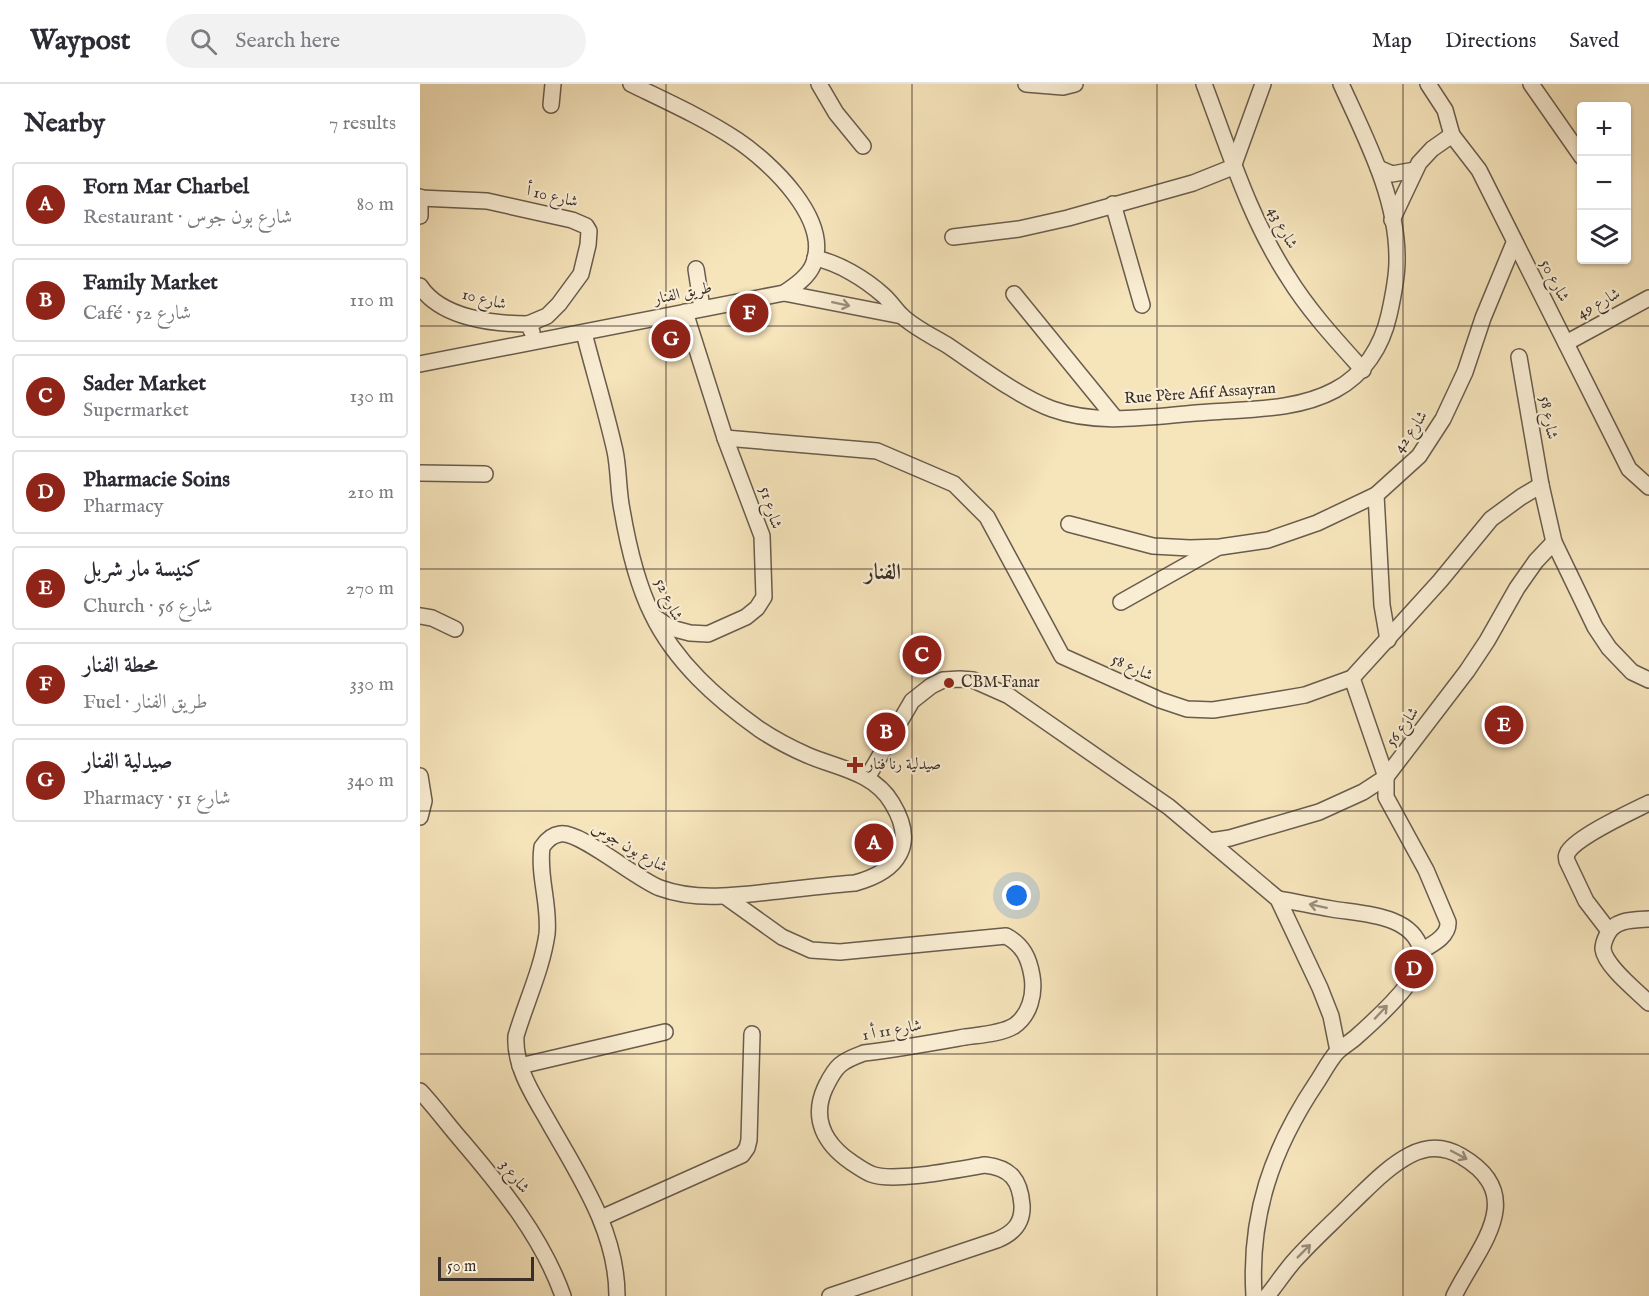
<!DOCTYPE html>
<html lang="en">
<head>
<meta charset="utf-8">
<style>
  :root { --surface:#fff; --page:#f2f2f3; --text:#2b2b33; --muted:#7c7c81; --line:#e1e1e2; --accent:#8f2418 }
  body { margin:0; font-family:"IM FELL English",Amiri,serif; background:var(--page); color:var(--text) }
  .controls { position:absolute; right:18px; top:18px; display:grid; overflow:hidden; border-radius:6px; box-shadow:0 2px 4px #0004 }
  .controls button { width:54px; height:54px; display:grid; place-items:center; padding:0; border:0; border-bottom:2px solid var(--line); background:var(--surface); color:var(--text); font:30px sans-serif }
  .scale { position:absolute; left:18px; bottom:15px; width:96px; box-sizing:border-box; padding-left:6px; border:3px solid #3a2f28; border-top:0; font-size:16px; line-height:21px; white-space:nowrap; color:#3a2f28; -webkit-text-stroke:4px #f9edd3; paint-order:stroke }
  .you { position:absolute; left:597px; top:812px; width:21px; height:21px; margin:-15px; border:4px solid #fff; border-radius:50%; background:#1a73e8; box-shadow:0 0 0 9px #1a73e833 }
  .badge { display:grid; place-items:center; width:39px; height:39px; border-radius:50%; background:var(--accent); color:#fff; font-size:20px; font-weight:700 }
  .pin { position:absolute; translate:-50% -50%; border:3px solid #fff; box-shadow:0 2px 6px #0006 }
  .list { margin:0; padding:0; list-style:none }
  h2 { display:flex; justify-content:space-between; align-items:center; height:78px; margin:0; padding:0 24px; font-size:26px }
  h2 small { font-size:20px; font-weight:400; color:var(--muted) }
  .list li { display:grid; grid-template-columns:39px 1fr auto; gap:18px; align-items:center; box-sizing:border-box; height:84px; margin:0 12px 12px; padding:0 12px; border:2px solid var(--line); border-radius:6px }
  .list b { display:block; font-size:22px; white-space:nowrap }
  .list p { margin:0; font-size:20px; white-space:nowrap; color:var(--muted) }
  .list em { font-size:20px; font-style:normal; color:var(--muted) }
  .icon { flex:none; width:33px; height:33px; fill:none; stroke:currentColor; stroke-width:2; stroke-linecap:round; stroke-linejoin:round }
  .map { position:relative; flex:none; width:1229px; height:1212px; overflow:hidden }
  header { display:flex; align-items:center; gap:36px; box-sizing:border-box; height:84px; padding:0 30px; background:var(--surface); border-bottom:2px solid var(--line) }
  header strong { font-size:28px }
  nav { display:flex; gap:33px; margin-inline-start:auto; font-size:21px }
  .search { width:420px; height:54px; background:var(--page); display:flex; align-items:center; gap:15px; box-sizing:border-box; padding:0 21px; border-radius:33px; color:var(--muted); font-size:22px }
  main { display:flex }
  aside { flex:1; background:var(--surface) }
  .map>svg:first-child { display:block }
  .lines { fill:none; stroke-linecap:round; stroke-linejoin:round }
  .minor-casing { stroke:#695c4d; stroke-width:18 }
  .minor { stroke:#f9edd3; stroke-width:15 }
  .oneway { stroke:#9a8e7e }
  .grid { fill:none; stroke:#3a2f28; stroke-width:1.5; stroke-opacity:0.55 }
  .poi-dot { fill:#8f2418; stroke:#f9edd3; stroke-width:2 }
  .labels { text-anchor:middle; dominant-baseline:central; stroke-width:4.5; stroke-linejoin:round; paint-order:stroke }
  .street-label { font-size:16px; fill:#3a2f28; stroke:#f9edd3 }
  .poi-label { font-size:16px; fill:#3a2f28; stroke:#f9edd3; text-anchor:start }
  .district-label { font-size:22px; font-weight:bold; fill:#3a2f28; stroke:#f9edd3 }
</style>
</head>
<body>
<header>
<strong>Waypost</strong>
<div class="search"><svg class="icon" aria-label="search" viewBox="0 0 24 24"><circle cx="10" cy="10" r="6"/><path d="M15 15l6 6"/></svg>Search here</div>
<nav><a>Map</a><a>Directions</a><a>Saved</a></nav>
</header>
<main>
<aside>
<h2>Nearby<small>7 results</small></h2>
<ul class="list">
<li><span class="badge">A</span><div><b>Forn Mar Charbel</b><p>Restaurant · شارع بون جوس</p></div><em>80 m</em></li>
<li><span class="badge">B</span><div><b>Family Market</b><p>Café · شارع 52</p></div><em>110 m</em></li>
<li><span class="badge">C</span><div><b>Sader Market</b><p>Supermarket</p></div><em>130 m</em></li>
<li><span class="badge">D</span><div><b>Pharmacie Soins</b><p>Pharmacy</p></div><em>210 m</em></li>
<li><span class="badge">E</span><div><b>كنيسة مار شربل</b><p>Church · شارع 56</p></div><em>270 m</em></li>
<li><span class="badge">F</span><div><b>محطة الفنار</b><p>Fuel · طريق الفنار</p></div><em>330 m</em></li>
<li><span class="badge">G</span><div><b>صيدلية الفنار</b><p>Pharmacy · شارع 51</p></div><em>340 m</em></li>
</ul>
</aside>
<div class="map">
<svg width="1229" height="1212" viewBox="0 0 1229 1212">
  <rect width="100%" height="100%" fill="#f6e4bb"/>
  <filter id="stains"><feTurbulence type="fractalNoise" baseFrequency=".00333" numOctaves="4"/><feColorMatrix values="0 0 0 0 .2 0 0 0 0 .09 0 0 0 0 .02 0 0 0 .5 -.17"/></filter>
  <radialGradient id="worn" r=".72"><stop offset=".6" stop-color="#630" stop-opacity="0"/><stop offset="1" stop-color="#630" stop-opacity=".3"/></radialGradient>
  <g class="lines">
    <g class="minor-casing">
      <g id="minor">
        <polyline points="399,0 416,29 443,62"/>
        <polyline points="606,0 643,3 655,0"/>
        <path d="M784,0C809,66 829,133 868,193C889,227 916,256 943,286"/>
        <polyline points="1008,0 1025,26 1032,51"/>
        <polyline points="1111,0 1162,73"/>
        <polyline points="131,21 133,0"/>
        <polyline points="813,83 843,0"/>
        <polyline points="958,84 972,90 995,86"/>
        <polyline points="0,113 0,132"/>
        <polyline points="0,114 67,117 152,136 166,142 169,147 168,161 161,190 139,220 127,232 108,240"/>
        <polyline points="693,120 722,221"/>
        <polyline points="972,136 999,79 1012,65 1032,51 1059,86 1209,385 1229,403"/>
        <polyline points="533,153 599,145 648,134 773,99 813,83"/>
        <path d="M395,174C419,179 445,195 463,211C470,217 475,225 481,231C493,243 512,252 527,261C557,281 599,313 632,325C681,343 739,331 790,328C831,325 878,326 915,306C944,291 962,262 969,231C973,213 977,195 977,177C978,115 946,55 921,0"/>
        <polyline points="276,185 282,224"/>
        <path d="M0,202C21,234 73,240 108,240L112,248"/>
        <polyline points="364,209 482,232"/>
        <polyline points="594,210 695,334"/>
        <path d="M164,249C174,288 186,327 195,367C199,386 198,407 202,426C208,461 216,498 232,530C255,578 297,615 339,645C354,655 371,664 387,671C417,684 454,688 472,719C497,760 479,787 435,799C410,801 384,804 358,807C319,811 278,818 240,804C216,795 159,746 140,750C132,751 126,757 122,763C118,792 130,821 127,850C122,885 106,918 96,952C94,982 113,1011 128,1037C159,1092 197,1147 197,1212"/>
        <polyline points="1146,259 1229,214"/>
        <polyline points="1099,273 1121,401 1134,458 1175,543 1189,564 1212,588 1229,596"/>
        <path d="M0,280L364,209C375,202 388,193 393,181C412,136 350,78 317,56C284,34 246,17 211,0"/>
        <polyline points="305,354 457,367 534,400 567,433 642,572 740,616 767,625 793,626 862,615 885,611 932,594 1020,497 1071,435 1101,413 1121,401"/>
        <polyline points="0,389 65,390"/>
        <polyline points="956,411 962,521 968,556"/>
        <polyline points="649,440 733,462 770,464 800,463 848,456 897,439 956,411 999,372 1023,335 1045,288 1063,234 1094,159"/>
        <polyline points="701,518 797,464"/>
        <polyline points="0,532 12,534 35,545"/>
        <polyline points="236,534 251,544 270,549 288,550 326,533 337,524 344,513 342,452 305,354 265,228"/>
        <path d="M932,594L966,693V713L1006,786L1028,838C1029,852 1013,860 1001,867"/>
        <polyline points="0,692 4,717 0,733"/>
        <polyline points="447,694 492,617 511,602 523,596 540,595 553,596 589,612 749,723 858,815 900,904 911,932 918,967"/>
        <polyline points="790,757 810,754 899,728 943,708 966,693 1047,587 1067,557 1097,504 1116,477 1134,458"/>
        <path d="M306,813L362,853L391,866L420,868L586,852C603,861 609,874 612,892C615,910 610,931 594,942C581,950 559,951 545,953C511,959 478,965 444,969C436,972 427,975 420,981C413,987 409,996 405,1004C391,1035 405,1060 431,1078C437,1082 444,1087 451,1090C473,1099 540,1085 565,1081C591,1084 600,1096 602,1121C603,1139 594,1149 577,1156L410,1212"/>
        <path d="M1229,835C1214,836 1194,835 1187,851C1185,855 1183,860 1183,865C1185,882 1217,907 1229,919"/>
        <path d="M1189,847L1166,817L1147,777C1146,772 1146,772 1148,768C1158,752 1211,728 1229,719"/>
        <polyline points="100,982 245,948"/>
        <path d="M0,1007C15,1023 28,1041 42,1057C82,1104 122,1153 143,1212"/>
        <polyline points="181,1134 322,1071 327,1064 329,1056 332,950"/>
        <path d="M834,1212C829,1131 852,1065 897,998C903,989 909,977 917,968C922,963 929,959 935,954C953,938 1007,891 1001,866C992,830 941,830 912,825C894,822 876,818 858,815"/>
        <path d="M847,1212C857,1200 865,1187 875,1176C892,1157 912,1139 930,1121C949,1103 967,1083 990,1071C1007,1062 1024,1062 1041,1072C1110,1112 1058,1163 1034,1212"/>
      </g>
    </g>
    <use href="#minor" class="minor"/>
  </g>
  <defs><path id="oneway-shaft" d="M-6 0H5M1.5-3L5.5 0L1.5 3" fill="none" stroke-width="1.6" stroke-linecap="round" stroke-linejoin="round" transform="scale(1.5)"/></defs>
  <g class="oneway">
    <use href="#oneway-shaft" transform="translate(421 220) rotate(12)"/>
    <use href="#oneway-shaft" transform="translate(898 822) rotate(-168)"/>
    <use href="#oneway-shaft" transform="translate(961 928) rotate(-47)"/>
    <use href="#oneway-shaft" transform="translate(1039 1071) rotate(28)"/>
    <use href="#oneway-shaft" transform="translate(884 1167) rotate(-45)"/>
  </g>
  <path class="grid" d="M246,0V1212M492,0V1212M737,0V1212M983,0V1212M0,242H1229M0,485H1229M0,727H1229M0,970H1229"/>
  <g class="poi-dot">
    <circle cx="529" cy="599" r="6"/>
    <path d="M432 672h6v6h6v6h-6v6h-6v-6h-6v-6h6z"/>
  </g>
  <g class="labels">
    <g class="street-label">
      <text transform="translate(132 113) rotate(13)">شارع 10 أ</text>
      <text transform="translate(862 144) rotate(62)">شارع 43</text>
      <text transform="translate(1134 197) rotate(63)">شارع 50</text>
      <text transform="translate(263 210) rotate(-12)">طريق الفنار</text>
      <text transform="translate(64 216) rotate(14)">شارع 10</text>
      <text transform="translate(1179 220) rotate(-29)">شارع 49</text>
      <text transform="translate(780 310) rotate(-4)">Rue Père Afif Assayran</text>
      <text transform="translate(1128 334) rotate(80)">شارع 58</text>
      <text transform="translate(991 348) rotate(-55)">شارع 42</text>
      <text transform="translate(350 424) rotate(73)">شارع 51</text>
      <text transform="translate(248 516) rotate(65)">شارع 52</text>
      <text transform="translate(712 584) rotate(25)">شارع 58</text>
      <text transform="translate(983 643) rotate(-54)">شارع 56</text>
      <text transform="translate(209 764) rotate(30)">شارع بون جوس</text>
      <text transform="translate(472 947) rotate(-10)">شارع 11 أ 1</text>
      <text transform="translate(94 1093) rotate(52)">شارع 3</text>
    </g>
    <g class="poi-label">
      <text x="541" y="599">CBM Fanar</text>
      <text x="447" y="681">صيدلية رنا فنار</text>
    </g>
    <g class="district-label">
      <text x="463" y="489">الفنار</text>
    </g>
  </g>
  <rect width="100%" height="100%" filter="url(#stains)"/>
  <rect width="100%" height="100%" fill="url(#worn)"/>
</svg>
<div class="controls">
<button>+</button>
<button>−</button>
<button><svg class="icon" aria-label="layers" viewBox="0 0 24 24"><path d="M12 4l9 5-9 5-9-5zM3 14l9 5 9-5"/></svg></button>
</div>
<div class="scale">50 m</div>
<div class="you"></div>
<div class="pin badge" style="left:454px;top:759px">A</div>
<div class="pin badge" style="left:466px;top:648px">B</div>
<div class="pin badge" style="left:502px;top:571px">C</div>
<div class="pin badge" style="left:994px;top:885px">D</div>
<div class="pin badge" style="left:1084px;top:641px">E</div>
<div class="pin badge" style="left:329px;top:229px">F</div>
<div class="pin badge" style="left:251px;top:255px">G</div>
</div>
</main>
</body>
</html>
